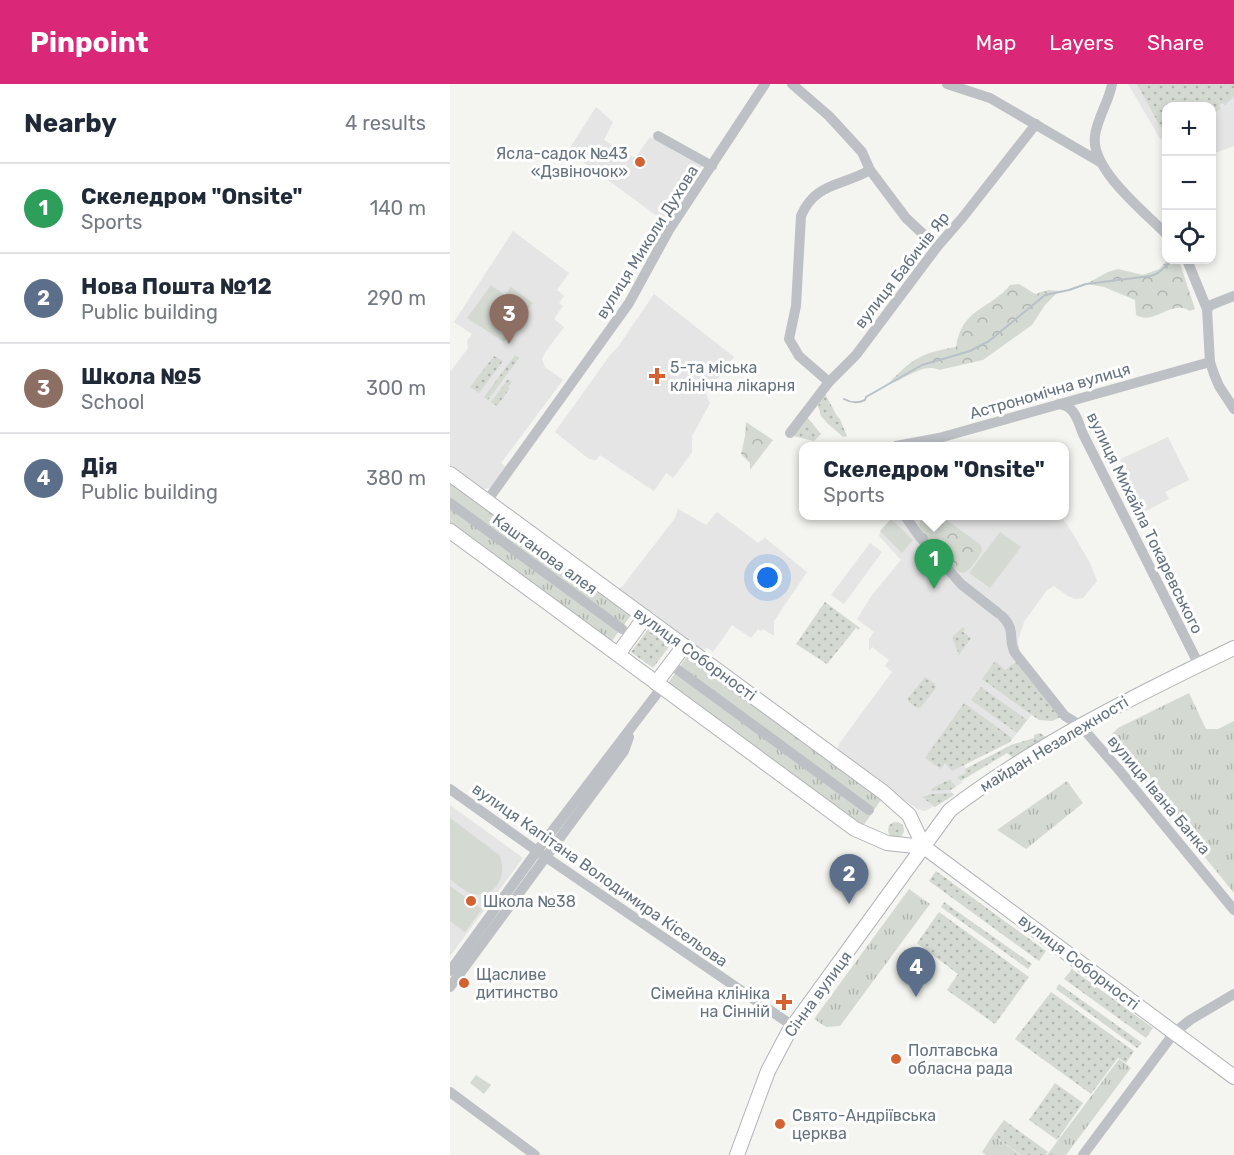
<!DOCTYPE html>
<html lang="en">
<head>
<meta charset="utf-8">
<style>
  :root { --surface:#fff; --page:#f6f6f7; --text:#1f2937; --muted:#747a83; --line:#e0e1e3; --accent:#db2777 }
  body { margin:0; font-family:Rubik,sans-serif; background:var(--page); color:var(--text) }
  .controls { position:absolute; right:18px; top:18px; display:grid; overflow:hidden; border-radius:12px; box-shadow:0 3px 9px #0003 }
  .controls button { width:54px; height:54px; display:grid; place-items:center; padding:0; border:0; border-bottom:2px solid var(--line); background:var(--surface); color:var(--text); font:30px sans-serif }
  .you { position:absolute; left:318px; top:494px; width:21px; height:21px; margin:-15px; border:4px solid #fff; border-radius:50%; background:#1a73e8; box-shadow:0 0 0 9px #1a73e833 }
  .badge { display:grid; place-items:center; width:39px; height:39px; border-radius:50%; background:var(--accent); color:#fff; font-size:20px; font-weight:700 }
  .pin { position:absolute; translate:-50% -50px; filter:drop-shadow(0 2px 3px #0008) }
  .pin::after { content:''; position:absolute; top:32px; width:21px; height:18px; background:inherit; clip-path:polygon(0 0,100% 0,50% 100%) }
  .popup { position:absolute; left:349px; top:358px; width:270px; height:78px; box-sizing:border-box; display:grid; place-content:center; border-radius:12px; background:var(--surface); filter:drop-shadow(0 2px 4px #0005); font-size:20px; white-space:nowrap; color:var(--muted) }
  .popup b { font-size:22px; color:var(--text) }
  .popup::after { content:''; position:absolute; left:50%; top:100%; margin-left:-12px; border:12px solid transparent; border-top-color:var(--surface) }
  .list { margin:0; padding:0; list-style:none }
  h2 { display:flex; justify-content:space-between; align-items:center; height:78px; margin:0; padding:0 24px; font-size:26px }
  h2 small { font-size:20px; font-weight:400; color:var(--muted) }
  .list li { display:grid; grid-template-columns:39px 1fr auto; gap:18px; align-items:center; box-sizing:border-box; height:90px; padding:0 24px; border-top:2px solid var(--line) }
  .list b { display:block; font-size:22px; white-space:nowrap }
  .list p { margin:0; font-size:20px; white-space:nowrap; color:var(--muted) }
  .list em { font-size:20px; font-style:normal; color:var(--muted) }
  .icon { flex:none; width:33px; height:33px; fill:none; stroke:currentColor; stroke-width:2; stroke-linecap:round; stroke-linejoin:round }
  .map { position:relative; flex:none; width:784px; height:1071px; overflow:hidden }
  header { display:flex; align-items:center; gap:36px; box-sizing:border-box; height:84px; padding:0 30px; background:var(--accent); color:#fff }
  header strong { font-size:28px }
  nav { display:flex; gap:33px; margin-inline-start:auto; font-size:21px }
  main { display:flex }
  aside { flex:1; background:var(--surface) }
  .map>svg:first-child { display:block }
  .built { fill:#e4e5e4 }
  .grass { fill:url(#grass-dots) }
  .forest { fill:url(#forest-crowns) }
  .park { fill:url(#park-tufts) }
  .pitch { fill:#d4dad2 }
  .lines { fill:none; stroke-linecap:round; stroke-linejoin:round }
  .stream { stroke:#b8c1c7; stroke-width:2 }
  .major-casing { stroke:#b1b4b8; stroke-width:16 }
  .minor { stroke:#bdc0c4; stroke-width:10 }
  .major { stroke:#fff; stroke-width:14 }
  .poi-dot { fill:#d46230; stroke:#fff; stroke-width:2 }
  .labels { text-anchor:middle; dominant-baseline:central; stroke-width:6; stroke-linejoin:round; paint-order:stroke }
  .poi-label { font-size:16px; fill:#65727f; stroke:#fff; text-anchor:start }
  .street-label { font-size:16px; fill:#65727f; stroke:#fff }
</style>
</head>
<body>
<header>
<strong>Pinpoint</strong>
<nav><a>Map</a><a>Layers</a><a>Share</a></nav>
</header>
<main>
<aside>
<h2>Nearby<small>4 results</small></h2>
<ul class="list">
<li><span class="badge" style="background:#2e9e5b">1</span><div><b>Скеледром &quot;Onsite&quot;</b><p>Sports</p></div><em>140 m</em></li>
<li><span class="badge" style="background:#5c6f8a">2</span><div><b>Нова Пошта №12</b><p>Public building</p></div><em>290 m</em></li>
<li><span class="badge" style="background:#8d6e63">3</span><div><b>Школа №5</b><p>School</p></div><em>300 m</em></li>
<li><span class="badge" style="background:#5c6f8a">4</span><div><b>Дія</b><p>Public building</p></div><em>380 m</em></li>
</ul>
</aside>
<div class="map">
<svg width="784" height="1071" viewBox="0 0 784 1071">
  <defs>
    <pattern id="grass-dots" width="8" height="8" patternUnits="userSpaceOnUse" patternTransform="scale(1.5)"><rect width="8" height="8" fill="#d4dad2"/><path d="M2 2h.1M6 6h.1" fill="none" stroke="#b0b5b0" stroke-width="1.8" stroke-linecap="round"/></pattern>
    <pattern id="forest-crowns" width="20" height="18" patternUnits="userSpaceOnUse" patternTransform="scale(1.5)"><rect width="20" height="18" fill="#d4dad2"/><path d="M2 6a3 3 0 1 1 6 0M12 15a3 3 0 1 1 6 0" fill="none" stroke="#b0b5b0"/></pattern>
    <pattern id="park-tufts" width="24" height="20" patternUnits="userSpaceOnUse" patternTransform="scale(1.5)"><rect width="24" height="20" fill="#d4dad2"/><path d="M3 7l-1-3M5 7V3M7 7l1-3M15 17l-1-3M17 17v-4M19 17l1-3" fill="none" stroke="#b0b5b0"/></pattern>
  </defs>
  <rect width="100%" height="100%" fill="#f4f4f0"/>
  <g class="built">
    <polygon points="678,0 784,0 784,62 762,70 762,22 716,22 716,62 708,51"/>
    <polygon points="146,23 163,38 154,56 185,74 200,53 252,82 214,137 118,67"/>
    <polygon points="63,147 119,189 107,206 114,212 109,219 113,222 104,235 114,243 96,267 92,275 95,283 113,296 51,379 56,383 40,404 32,405 0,382 0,288 18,264 17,257 22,250 4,238"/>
    <polygon points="204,210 284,273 256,311 260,319 242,352 242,368 223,394 216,389 204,407 150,371 146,376 139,375 105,348 161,270 168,263"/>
    <polygon points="718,353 739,396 715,408 719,415 688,431 662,379"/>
    <polygon points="228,425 256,441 267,428 308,459 315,454 357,488 324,537 324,552 313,545 311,547 308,545 301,554 282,541 263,568 258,564 251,566 202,528 198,528 167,505 172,503 225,434"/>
    <polygon points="445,432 607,432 613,435 623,450 640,479 647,497 633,514 625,515 618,512 604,502 597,506 574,538 568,556 570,568 595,614 560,658 514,681 517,689 508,693 512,699 500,706 504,711 475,727 467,725 388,666 389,660 442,588 435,582 439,576 422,563 419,567 419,555 424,548 407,535 422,511 451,476 429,452 431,446"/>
    <polygon points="420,459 432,468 394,520 381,511"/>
    <polygon points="0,721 73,774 0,872"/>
  </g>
  <g class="grass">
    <polygon points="687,0 784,0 784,12 775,21 772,19 769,21 771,24 762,32 762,22 716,22 716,53"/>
    <polygon points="65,271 69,274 38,316 34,313"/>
    <polygon points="44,272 53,277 29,309 20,303"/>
    <polygon points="58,295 62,298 58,303 60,304 47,322 41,318"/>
    <polygon points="374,308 387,332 390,335 397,352 393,353 377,339 371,332 368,322"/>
    <polygon points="357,333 371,350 364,357 343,352"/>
    <polygon points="375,518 410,544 409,546 406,544 377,580 346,560"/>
    <polygon points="513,543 515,544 513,548 521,554 509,571 502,553"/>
    <polygon points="199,544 221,560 203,584 181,568"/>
    <polygon points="545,577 555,586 566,578 611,633 602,637 589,636 532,595"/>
    <polygon points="475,593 485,600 486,604 471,623 467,624 459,618 458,614"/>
    <polygon points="531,603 577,636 567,649 521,616"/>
    <polygon points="514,619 562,654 560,658 502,687 495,679 491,685 475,674"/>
    <polygon points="590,649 596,653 563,674 557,669 511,697 507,693 516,689 515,685 561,661 584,654 584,651"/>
    <polygon points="500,695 506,703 500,706 482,707 481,705"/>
    <polygon points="502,709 504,711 485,723 472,713 481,710"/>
    <circle cx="446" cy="746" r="8"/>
    <polygon points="486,787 596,867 589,877 479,797"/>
    <polygon points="494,818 582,880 578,885 491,823"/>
    <polygon points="489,828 579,893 545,940 497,906 508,890 467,859"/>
    <polygon points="622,885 703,944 696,954 614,895"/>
    <polygon points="609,900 692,959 687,964 606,905"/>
    <polygon points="601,908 684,967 676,979 668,974 641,1010 565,955"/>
    <polygon points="605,999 633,1019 607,1056 579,1036"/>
    <polygon points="554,1036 598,1068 596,1071 571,1071 543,1051"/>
  </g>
  <g class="forest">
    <path d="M718,176H729L745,225L740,227C721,215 705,242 686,231L685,216L654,203L636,200L658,188L668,185L693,191L709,185Z"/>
    <path d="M569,200L585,210L599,206L609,207L595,221L582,241L533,276L489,286C472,278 454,297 438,300C463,274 471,269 506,263C512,223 540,226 560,201Z"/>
    <polygon points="296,338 323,356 300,386 300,379 291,370 295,352"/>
    <path d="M474,432H491L531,461L532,467C528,473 521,487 513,489C506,490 473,453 470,445C468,440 471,435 474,432Z"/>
  </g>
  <g class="park">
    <polygon points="0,397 182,530 161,558 0,440"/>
    <polygon points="238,571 433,713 413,742 218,599"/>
    <polygon points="739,609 756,645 768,645 784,637 784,809 658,654 668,644"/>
    <polygon points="617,697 633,719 576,765 547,746"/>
    <polygon points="459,805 480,820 390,942 376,943 364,935"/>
    <polygon points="669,975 681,984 616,1071 597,1071"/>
    <polygon points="26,991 41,1001 34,1010 20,999"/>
    <polygon points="543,1051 570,1071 536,1071 532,1068"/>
  </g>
  <g class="pitch">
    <polygon points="41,201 55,211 61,203 83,219 54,258 17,234"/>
    <polygon points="441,435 463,456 452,469 430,447"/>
    <polygon points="550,448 571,463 540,504 519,489"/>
    <path d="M0,734L49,771C59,791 45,817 20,809C13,806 6,800 0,795Z"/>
    <polygon points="0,802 32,825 15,848 0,837"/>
  </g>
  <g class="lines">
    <path class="stream" d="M394,315C401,319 407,320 415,316L416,313L472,281L520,267L539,257L595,211L619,206L636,200L701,192L708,189L723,176"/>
    <g class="major-casing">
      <g id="major">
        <polyline points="0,390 433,708 459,731 474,763 784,993"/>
        <polyline points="0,447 405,745 437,759 474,763"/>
        <polyline points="168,570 195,533"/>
        <polyline points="206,599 234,562"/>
        <path d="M287,1071L318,987L338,949L500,726C587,660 686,611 784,564"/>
      </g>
    </g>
    <g class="minor">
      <polyline points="342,0 379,32 412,68 420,86 456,134 487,163"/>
      <polyline points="497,0 540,14 650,78"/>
      <path d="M662,0C659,18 647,34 645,52C640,85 695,128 716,150"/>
      <polyline points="208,52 262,82"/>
      <polyline points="737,176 757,225 760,278 764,290 769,302 784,325"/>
      <polyline points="757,225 761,221 784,212"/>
      <path d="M379,298L349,272L339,255L346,222L351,132C365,98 393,102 420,86"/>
      <path d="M609,320C625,322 628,337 633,350L749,581"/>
      <polyline points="340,349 379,298 406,271 487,163 513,133 586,40"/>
      <polyline points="446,362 489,354 760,278"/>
      <polyline points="37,417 179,219 219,146 315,0"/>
      <polyline points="0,419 172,545"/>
      <polyline points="455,432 469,452 511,500 548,529"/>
      <path d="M552,532C567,547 557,554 565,569L615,632L630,641L669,686L784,826"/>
      <polyline points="228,586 419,726"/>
      <polyline points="0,705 87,767 343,942"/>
      <polyline points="0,887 87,767 212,603"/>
      <polyline points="0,903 174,667 179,653"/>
      <polyline points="0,1008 85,1071"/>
      <polyline points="633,1071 724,949 740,936 784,910"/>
    </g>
    <use href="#major" class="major"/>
  </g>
  <g class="poi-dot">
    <circle cx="190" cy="78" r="6"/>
    <path d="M204 283h6v6h6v6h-6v6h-6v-6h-6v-6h6z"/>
    <circle cx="21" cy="817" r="6"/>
    <circle cx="14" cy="899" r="6"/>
    <path d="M331 909h6v6h6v6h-6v6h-6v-6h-6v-6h6z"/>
    <circle cx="446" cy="975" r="6"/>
    <circle cx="330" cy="1040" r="6"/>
  </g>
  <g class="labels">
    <g class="poi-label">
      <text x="178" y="69" text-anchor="end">Ясла-садок №43<tspan x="178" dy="18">«Дзвіночок»</tspan></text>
      <text x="220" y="283">5-та міська<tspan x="220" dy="18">клінічна лікарня</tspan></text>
      <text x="33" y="817">Школа №38</text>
      <text x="26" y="890">Щасливе<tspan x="26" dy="18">дитинство</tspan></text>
      <text x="320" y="909" text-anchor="end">Сімейна клініка<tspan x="320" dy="18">на Сінній</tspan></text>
      <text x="458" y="966">Полтавська<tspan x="458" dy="18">обласна рада</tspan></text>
      <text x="342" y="1031">Свято-Андріївська<tspan x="342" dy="18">церква</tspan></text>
    </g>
    <g class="street-label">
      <text transform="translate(197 158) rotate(-58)">вулиця Миколи Духова</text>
      <text transform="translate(452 186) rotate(-52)">вулиця Бабичів Яр</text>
      <text transform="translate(600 307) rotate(-16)">Астрономічна вулиця</text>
      <text transform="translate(695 439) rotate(64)">вулиця Михайла Токаревського</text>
      <text transform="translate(95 470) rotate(36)">Каштанова алея</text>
      <text transform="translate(245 570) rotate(36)">вулиця Соборності</text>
      <text transform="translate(604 660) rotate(-31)">майдан Незалежності</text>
      <text transform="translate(709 711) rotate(50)">вулиця Івана Банка</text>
      <text transform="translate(150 791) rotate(35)">вулиця Капітана Володимира Кісельова</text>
      <text transform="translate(629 878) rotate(37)">вулиця Соборності</text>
      <text transform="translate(368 910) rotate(-54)">Сінна вулиця</text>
    </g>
  </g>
</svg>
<div class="controls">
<button>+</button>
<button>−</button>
<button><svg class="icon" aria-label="locate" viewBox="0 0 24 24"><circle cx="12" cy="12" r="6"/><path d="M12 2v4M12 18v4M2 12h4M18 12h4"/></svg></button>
</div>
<div class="you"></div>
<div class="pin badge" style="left:484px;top:505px;background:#2e9e5b">1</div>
<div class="popup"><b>Скеледром &quot;Onsite&quot;</b>Sports</div>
<div class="pin badge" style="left:399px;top:820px;background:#5c6f8a">2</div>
<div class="pin badge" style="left:59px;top:260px;background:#8d6e63">3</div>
<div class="pin badge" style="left:466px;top:913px;background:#5c6f8a">4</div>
</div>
</main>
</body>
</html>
